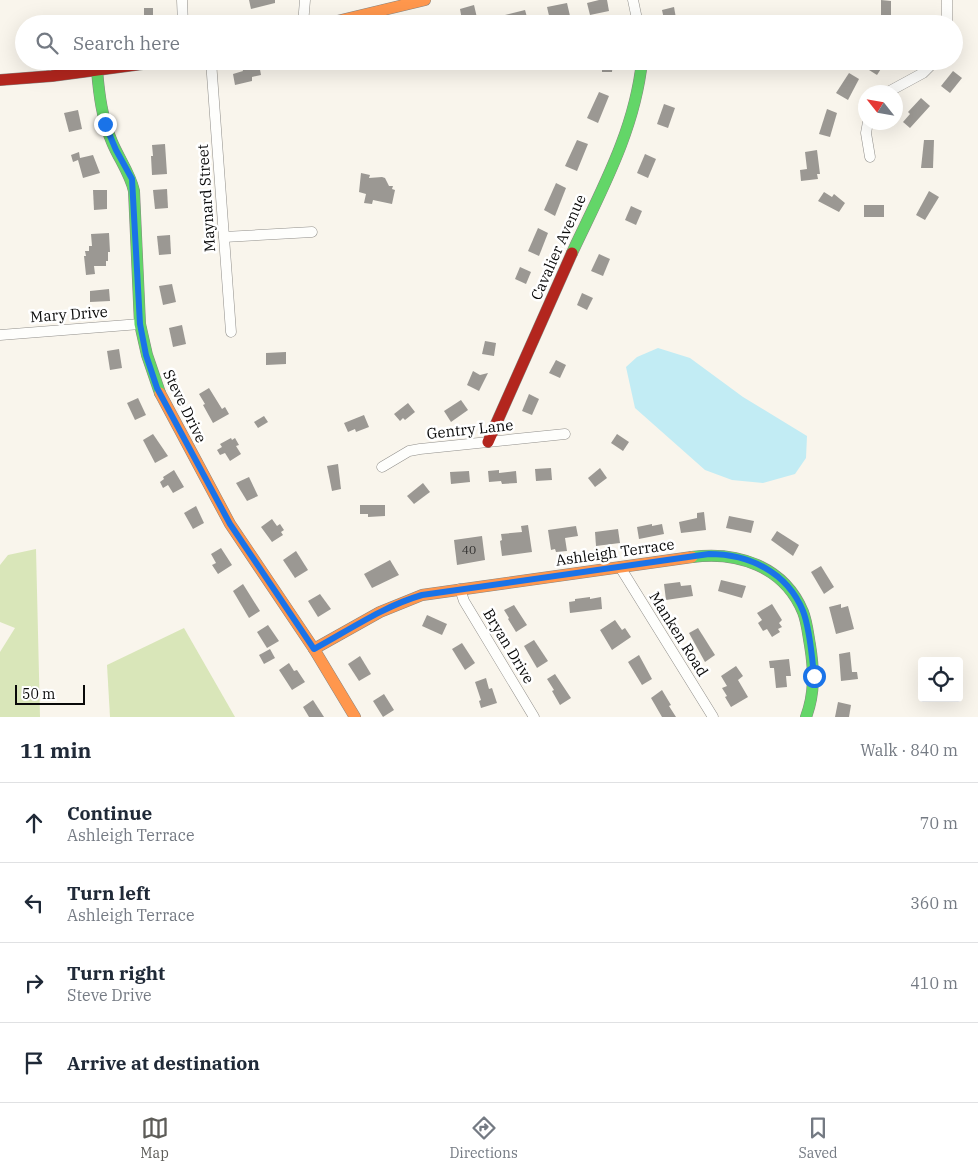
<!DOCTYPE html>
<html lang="en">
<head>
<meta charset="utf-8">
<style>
  :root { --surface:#fff; --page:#f6f6f7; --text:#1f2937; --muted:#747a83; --line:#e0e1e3; --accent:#5d5c58 }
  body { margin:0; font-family:"IBM Plex Serif",serif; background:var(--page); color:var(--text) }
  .controls { position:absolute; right:15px; bottom:15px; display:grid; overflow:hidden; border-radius:5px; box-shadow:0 5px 20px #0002 }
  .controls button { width:45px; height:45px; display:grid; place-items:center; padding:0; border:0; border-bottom:1px solid var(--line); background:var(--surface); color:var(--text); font:25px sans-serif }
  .compass { position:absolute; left:858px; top:85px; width:45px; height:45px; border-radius:50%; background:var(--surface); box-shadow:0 5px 20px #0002; rotate:301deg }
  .scale { position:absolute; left:15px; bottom:12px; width:70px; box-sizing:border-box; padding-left:5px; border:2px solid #090909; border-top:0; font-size:14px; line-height:18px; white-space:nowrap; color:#090909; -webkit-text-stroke:4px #fff; paint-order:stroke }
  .stop { position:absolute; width:15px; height:15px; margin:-11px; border:4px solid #1a73e8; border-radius:50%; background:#fff }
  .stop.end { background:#1a73e8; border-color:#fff; box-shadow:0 1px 5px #0008 }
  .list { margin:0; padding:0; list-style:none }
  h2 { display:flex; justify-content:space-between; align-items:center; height:65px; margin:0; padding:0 20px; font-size:21px }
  h2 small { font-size:16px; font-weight:400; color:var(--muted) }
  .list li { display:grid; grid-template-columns:32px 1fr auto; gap:15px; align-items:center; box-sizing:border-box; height:80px; padding:0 20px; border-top:1px solid var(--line) }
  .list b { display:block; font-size:19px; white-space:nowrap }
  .list p { margin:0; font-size:16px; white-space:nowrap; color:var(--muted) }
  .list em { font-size:16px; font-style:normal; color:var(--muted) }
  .icon { flex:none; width:28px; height:28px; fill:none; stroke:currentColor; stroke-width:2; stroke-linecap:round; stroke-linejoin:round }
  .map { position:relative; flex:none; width:978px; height:717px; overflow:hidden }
  .search { position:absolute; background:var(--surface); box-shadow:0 5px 20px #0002; left:15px; right:15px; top:15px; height:55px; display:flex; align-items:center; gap:12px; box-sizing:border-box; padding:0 18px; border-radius:28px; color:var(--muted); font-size:19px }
  .sheet { height:385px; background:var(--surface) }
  nav { display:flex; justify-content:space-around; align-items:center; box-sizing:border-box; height:70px; border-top:1px solid var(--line); background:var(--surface); font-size:14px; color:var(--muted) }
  nav a { display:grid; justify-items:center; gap:2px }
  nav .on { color:var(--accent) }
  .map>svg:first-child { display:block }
  .forest { fill:#d9e6b9 }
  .water { fill:#c2ecf4 }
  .building { fill:#9b9893 }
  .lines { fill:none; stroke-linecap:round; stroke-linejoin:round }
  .street-casing { stroke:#918f8b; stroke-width:11 }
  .fast-casing { stroke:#888682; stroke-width:12 }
  .slow-casing { stroke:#888682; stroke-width:12 }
  .jam-casing { stroke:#888682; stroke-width:12 }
  .street { stroke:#fefefc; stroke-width:10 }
  .fast { stroke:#63d668; stroke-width:11 }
  .slow { stroke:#ff974d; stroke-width:11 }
  .jam { stroke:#b3261e; stroke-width:11 }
  .route { stroke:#1a73e8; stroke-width:6 }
  .labels { text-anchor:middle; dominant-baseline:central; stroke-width:5; stroke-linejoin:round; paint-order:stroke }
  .number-label { font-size:12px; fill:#2e2d2c }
  .street-label { font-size:15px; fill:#090909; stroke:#fff }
</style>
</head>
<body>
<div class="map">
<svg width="978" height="717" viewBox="0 0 978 717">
  <rect width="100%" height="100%" fill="#f9f5ec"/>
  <g class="forest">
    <polygon points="36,549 40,717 0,717 0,652 15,628 0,622 0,565 8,555"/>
    <polygon points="184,628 235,717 110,717 107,665"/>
  </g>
  <polygon class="water" points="658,348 690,358 743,397 807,436 806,458 795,474 763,483 732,480 705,470 635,408 626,367 637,357"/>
  <g class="building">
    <polygon points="249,0 275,0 275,3 251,9"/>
    <polygon points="599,0 607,0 609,11 590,15 587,3"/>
    <polygon points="881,0 891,1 891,15 881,15"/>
    <polygon points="567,3 570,16 550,20 547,7"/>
    <polygon points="474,5 478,22 471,23 469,18 462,20 460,9"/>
    <polygon points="674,7 677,24 665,24 662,10"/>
    <rect x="144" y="8" width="9" height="16"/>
    <polygon points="525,10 529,24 508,24 505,15"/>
    <polygon points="226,15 227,24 212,24 211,16"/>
    <polygon points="301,61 326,61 327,64 303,70"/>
    <polygon points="602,61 613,61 612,72 602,72"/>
    <polygon points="874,61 886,61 877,75 869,70"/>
    <polygon points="259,64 261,75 252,77 252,81 235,85 233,74 243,71 242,67"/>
    <polygon points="953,71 962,78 950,93 941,86"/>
    <polygon points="849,73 859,79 848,100 836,93"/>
    <polygon points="599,92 609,96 598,123 587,118"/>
    <polygon points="921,98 930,106 910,128 903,122 910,114 908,112"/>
    <polygon points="664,104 675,108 668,128 657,124"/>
    <polygon points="827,109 837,113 830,137 819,134"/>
    <polygon points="78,110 82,129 69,132 64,113"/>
    <polygon points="577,140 588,144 577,171 565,166"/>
    <polygon points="924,140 934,140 933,168 921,168"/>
    <polygon points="165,144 167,174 152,175 151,156 153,156 152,145"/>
    <polygon points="817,150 820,174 817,174 818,179 801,181 800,170 807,169 805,152"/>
    <polygon points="79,152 80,158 93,155 100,173 83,178 78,160 73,162 71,155"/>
    <polygon points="645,154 656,159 648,178 637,173"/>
    <polygon points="361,173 370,175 369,178 382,177 385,178 389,186 393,186 392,189 395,190 392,204 373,200 372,204 364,203 366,194 359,192"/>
    <polygon points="556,183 566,188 555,216 544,210"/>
    <polygon points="167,189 168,208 155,209 153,190"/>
    <polygon points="93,190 107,190 107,209 94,210"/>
    <polygon points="929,191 939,197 925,220 916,215"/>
    <polygon points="824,192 832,197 834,194 845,203 839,212 818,201"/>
    <rect x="864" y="205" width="20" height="12"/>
    <polygon points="631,206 642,211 636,225 625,220"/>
    <polygon points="538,228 548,233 539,256 528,251"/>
    <polygon points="109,233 110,252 108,252 108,261 106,261 106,266 94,266 95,274 86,275 84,256 86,256 85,251 89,251 89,246 92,246 91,234"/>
    <polygon points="170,235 171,254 159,255 157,236"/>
    <polygon points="599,254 610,259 603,276 591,271"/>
    <polygon points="520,267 531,272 526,284 515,279"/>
    <polygon points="172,284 176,302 163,305 159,286"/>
    <polygon points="109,289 110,301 90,302 90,291"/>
    <polygon points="582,293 593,298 587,310 577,305"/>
    <polygon points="182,325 186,344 173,347 169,328"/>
    <polygon points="485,341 496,343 494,356 482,354"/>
    <polygon points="119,349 122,368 110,370 107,351"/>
    <polygon points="286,352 286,364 266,365 266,353"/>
    <polygon points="556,360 566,365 560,378 549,373"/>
    <polygon points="473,371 480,375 488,373 479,391 467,385"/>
    <polygon points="209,388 222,409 225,407 229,414 213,423 203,405 205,404 199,394"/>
    <polygon points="529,394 539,399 532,415 522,411"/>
    <polygon points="138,398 146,415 135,420 127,403"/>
    <polygon points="461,400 468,410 451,422 444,411"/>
    <polygon points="408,403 415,412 405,420 403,418 400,421 394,414"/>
    <polygon points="364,415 369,427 356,432 355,429 348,432 344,423"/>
    <polygon points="264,416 268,422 258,428 254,422"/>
    <polygon points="153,434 168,456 155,463 143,440"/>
    <polygon points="617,434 629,442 623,451 611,443"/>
    <polygon points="231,438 232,440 235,438 239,445 236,446 241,454 230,461 225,453 220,455 217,450 222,447 220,444"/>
    <polygon points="338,464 341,489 332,491 327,466"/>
    <polygon points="551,468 552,480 536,481 535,469"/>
    <polygon points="600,468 607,478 595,487 588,478"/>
    <polygon points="174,470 184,487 173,493 168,485 163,488 160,482 164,479 163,477"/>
    <polygon points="499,470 499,473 516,471 517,483 502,484 501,481 489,482 488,471"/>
    <polygon points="469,471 470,482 451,484 450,472"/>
    <polygon points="249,477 258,496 247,501 236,483"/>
    <polygon points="423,483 430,492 414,504 407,496"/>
    <polygon points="360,505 385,505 385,516 368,517 368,514 360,514"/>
    <polygon points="196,506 204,523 193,529 184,513"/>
    <polygon points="704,512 706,530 681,533 679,522 697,518 697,513"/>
    <polygon points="729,516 754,521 751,533 726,528"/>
    <polygon points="272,519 277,526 280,524 284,530 281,532 283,535 272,542 261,527"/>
    <polygon points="652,524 652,526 662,524 664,534 639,539 637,527"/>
    <polygon points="528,525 532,552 502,556 500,541 502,540 501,534 522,532 521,526"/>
    <polygon points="576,526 578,536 565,538 567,551 556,552 555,549 551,550 548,530"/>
    <polygon points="618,529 620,543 596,546 595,532"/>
    <polygon points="777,531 799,545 793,556 771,540"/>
    <polygon points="482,536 485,560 457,565 454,540"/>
    <polygon points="221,548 232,565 218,574 212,565 216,563 211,554"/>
    <polygon points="296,551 308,570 295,578 283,560"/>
    <polygon points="390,560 399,575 372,588 364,574"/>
    <polygon points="821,566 834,587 824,594 811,572"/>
    <polygon points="721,580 746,586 742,598 718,591"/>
    <polygon points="680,582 681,586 691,585 693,596 666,600 664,584"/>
    <polygon points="243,584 260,611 249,618 233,591"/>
    <polygon points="320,594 331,609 318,617 308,601"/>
    <polygon points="590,597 590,599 601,597 602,609 570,613 569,602 575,601 575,599"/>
    <polygon points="772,604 782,620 779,623 782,627 778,629 780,632 772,637 767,629 763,631 758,623 762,620 757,613"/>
    <polygon points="841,604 841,608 848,606 854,629 836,634 829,607"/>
    <polygon points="514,605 527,625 516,632 508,619 509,618 504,610"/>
    <polygon points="427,615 447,624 442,635 422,626"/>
    <polygon points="615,620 622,630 625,628 631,637 612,650 600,630"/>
    <polygon points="268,625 279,641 267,648 257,632"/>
    <polygon points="698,628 715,655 705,662 689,633"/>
    <polygon points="534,640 548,661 537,668 524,646"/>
    <polygon points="462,643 475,663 465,670 452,649"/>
    <polygon points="270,649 275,658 264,664 259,655"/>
    <polygon points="850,652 852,672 857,672 858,679 841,681 839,654"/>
    <polygon points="639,655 652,679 642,685 628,662"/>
    <polygon points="360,656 371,674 359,681 348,664"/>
    <polygon points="789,659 791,676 786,676 787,687 776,688 774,668 770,668 769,661"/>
    <polygon points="289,663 294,671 297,670 305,682 292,690 279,670"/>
    <polygon points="736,666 743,676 738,680 748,697 731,707 725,697 727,696 722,688 727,686 721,676"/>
    <polygon points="555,674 571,698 560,705 552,691 554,690 547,679"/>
    <polygon points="486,678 489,689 492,688 497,703 481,708 479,701 481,700 475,682"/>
    <polygon points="662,690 671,705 669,706 676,717 662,717 651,698"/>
    <polygon points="384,694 394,710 383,717 373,701"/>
    <polygon points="313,700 324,717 309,717 303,707"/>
    <polygon points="838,702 851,705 849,717 835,717"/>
  </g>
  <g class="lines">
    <g class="street-casing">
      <g id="street">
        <polyline points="182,0 183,24"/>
        <polyline points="633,0 638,24"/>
        <polyline points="947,0 947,24"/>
        <polyline points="303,24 305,0"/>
        <polyline points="211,61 231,332"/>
        <polyline points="888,92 923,73 935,61"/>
        <polyline points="868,122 866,133 870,157"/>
        <polyline points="224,237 312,232"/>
        <polyline points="0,335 140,324"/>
        <polyline points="382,467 409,451 420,449 565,434"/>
        <polyline points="620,567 713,717"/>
        <polyline points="460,589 464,601 534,717"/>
      </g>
    </g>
    <g class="fast-casing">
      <g id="fast">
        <path d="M97,70C99,94 102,119 112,142C119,159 130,173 134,191L140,324L147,355L160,393"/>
        <path d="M572,253C601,191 635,130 642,61"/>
        <path d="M692,557C737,551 784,566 803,612C807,622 808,634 810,645C814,670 815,693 806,717"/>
      </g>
    </g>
    <g class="slow-casing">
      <g id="slow">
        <polyline points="325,24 425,0"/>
        <polyline points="160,393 230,524 314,649 355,717"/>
        <polyline points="314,649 380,612 422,595 692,557"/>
      </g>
    </g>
    <g class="jam-casing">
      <g id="jam">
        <polyline points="0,80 52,76 165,61"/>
        <polyline points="488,442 572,253"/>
      </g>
    </g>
    <use href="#street" class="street"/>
    <use href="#fast" class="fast"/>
    <use href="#slow" class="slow"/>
    <use href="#jam" class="jam"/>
  </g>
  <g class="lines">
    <path class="route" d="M105,124L116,150L132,179L140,324L146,355L157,388L230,524L314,649C349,630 384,606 422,595L709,554C749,554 787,572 803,611C810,629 812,657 814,676"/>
  </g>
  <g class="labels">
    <g class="number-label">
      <text x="469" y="549">40</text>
    </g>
    <g class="street-label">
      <text transform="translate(206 198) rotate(-94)">Maynard Street</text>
      <text transform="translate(558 247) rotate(-66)">Cavalier Avenue</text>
      <text transform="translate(69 314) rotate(-4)">Mary Drive</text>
      <text transform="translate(185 406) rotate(64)">Steve Drive</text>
      <text transform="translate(470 429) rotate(-6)">Gentry Lane</text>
      <text transform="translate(615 552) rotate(-8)">Ashleigh Terrace</text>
      <text transform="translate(679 634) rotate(58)">Manken Road</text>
      <text transform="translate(509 646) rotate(59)">Bryan Drive</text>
    </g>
  </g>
</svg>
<div class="controls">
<button><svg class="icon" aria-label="locate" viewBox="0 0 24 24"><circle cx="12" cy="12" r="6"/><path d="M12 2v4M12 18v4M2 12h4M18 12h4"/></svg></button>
</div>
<svg class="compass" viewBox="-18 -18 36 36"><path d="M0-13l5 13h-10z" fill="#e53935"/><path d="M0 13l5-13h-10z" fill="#747a83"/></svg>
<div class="scale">50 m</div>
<div class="stop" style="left:814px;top:676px"></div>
<div class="stop end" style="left:105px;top:124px"></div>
<div class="search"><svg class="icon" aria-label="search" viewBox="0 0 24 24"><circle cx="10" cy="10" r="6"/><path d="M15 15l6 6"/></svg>Search here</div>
</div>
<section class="sheet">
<h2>11 min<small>Walk · 840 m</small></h2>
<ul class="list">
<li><svg class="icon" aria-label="ahead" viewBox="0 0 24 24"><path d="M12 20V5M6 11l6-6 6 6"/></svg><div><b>Continue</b><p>Ashleigh Terrace</p></div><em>70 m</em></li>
<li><svg class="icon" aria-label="left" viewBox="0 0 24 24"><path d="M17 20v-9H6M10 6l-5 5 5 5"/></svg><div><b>Turn left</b><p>Ashleigh Terrace</p></div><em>360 m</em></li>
<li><svg class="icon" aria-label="right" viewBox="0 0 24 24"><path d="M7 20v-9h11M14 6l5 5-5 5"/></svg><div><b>Turn right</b><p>Steve Drive</p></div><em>410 m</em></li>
<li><svg class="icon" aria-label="arrive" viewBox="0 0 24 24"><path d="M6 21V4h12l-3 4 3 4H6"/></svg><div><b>Arrive at destination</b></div></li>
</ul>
</section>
<nav>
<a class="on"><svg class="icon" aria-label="map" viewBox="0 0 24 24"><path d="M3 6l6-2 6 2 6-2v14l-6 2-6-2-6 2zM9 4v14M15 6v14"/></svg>Map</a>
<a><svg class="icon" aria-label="directions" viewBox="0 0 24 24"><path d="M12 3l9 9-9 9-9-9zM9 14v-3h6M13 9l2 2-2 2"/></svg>Directions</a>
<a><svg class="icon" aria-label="saved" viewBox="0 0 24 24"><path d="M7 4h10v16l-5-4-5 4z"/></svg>Saved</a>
</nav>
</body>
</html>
